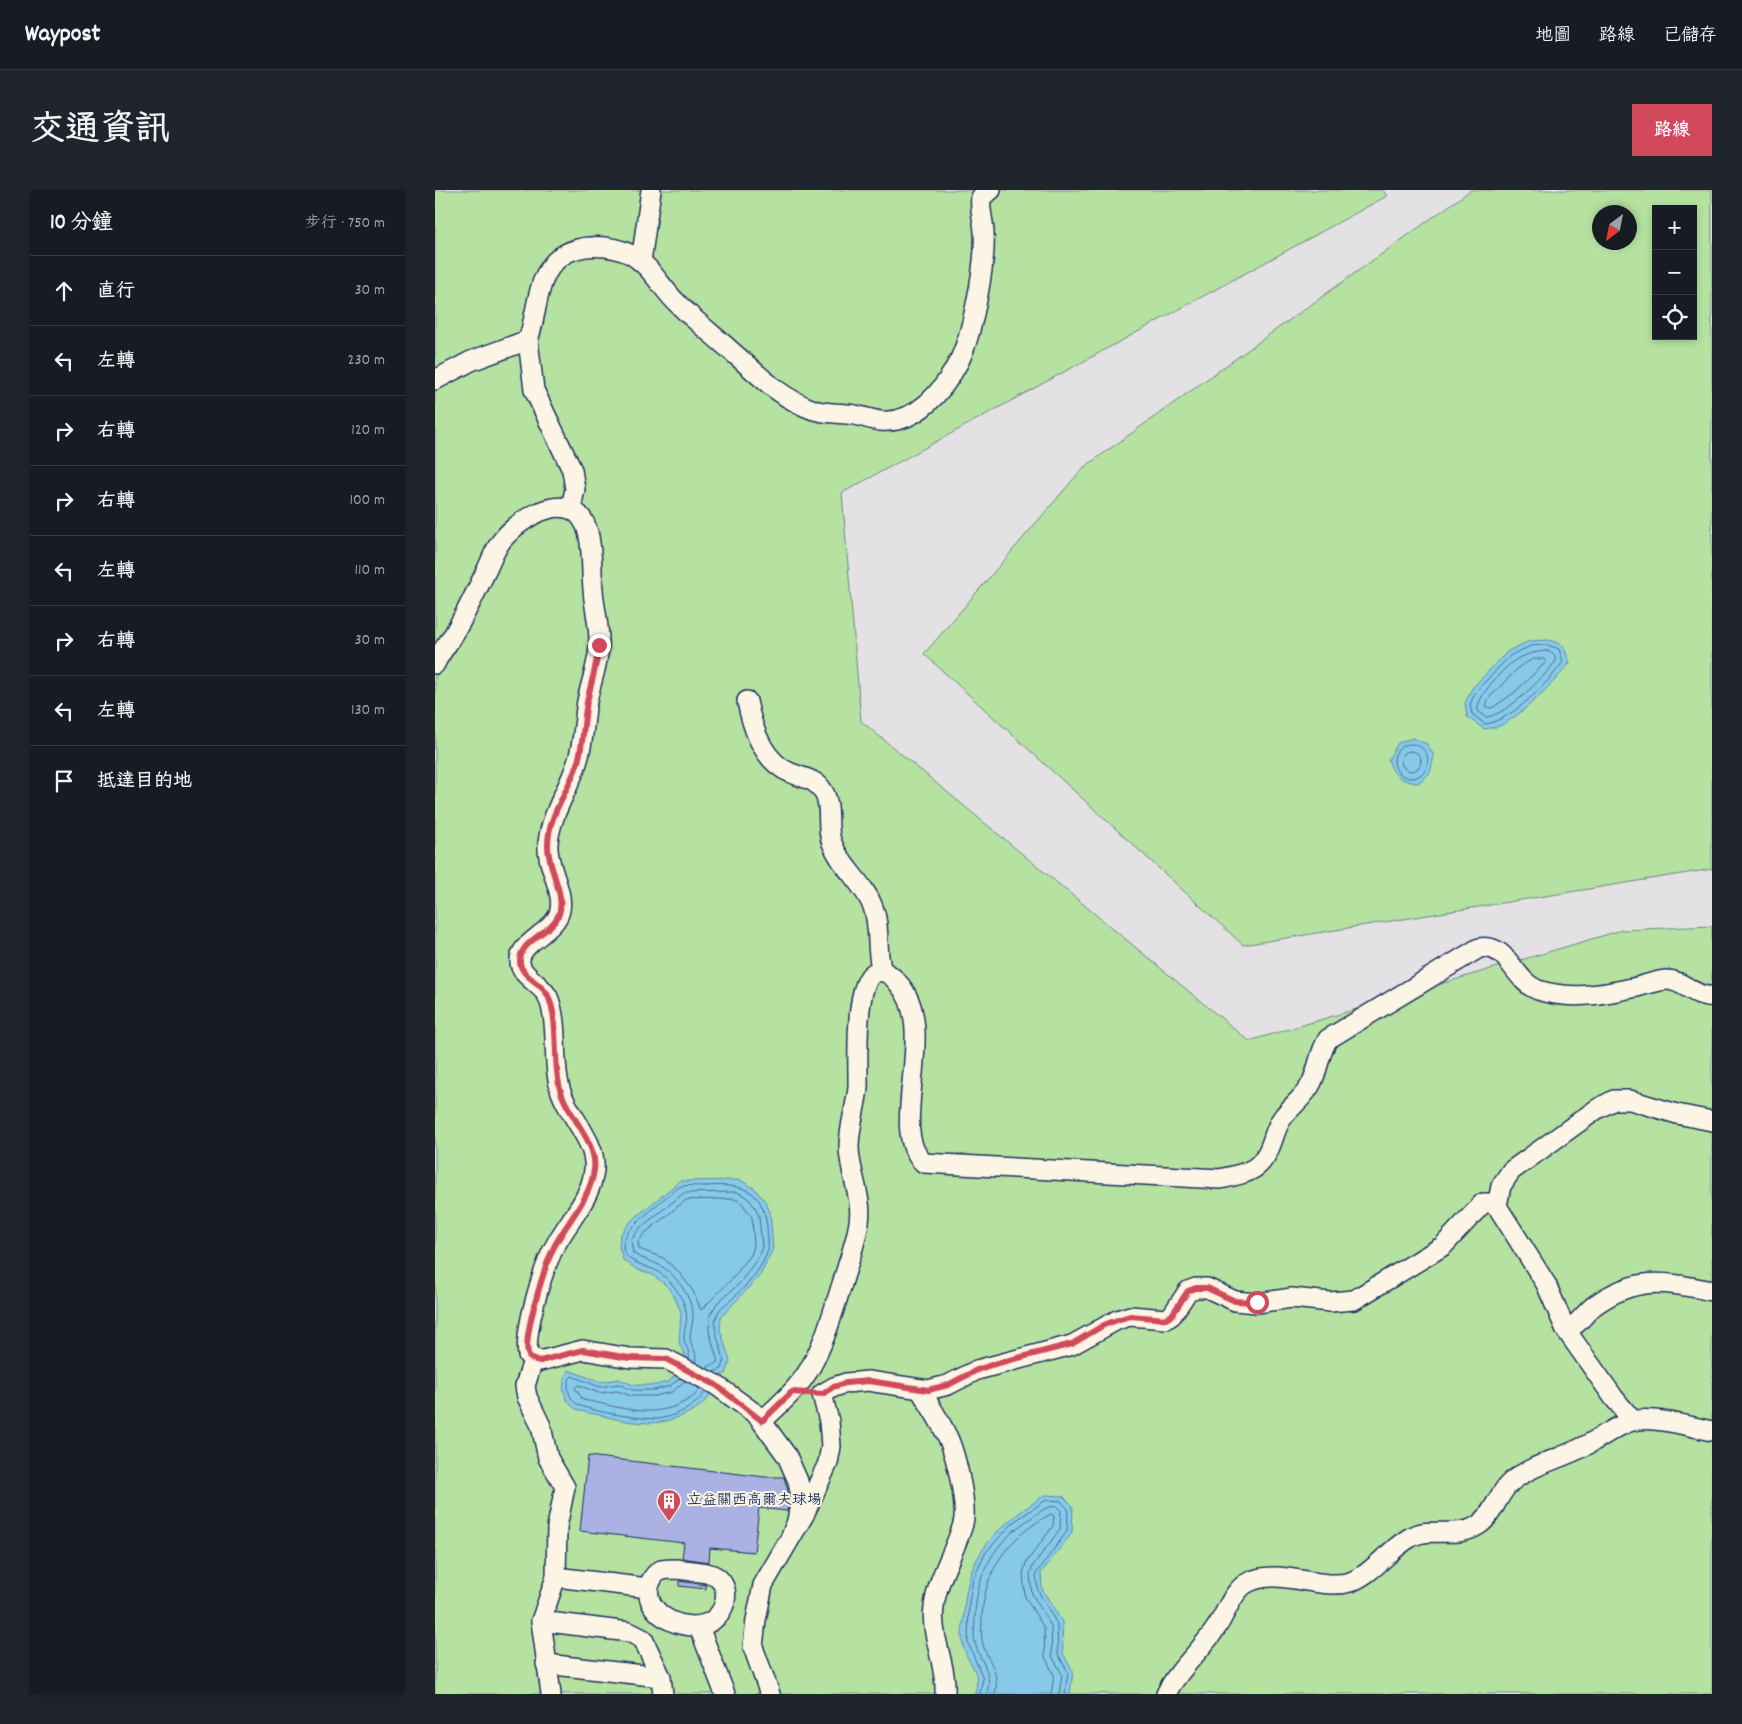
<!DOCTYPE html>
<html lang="zh-TW">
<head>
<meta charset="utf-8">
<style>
  :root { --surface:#171b24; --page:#20242c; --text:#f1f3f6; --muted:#9ea1a6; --line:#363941; --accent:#d1495b }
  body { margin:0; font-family:Dekko,"LXGW WenKai TC",sans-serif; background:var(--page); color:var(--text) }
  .controls { position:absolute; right:15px; top:15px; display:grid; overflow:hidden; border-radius:0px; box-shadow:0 2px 8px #0003 }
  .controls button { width:45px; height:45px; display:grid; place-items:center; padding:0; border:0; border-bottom:1px solid var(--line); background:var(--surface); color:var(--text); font:25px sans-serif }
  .compass { position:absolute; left:1157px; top:15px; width:45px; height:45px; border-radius:50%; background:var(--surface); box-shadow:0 2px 8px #0003; rotate:212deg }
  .stop { position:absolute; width:15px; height:15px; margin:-11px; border:4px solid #d1495b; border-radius:50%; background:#fff }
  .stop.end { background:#d1495b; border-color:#fff; box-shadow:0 1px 5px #0008 }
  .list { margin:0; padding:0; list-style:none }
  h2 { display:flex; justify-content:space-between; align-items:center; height:65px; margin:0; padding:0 20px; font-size:21px }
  h2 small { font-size:16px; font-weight:400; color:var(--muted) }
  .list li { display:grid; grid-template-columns:32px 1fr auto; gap:15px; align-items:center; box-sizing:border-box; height:70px; padding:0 20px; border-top:1px solid var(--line) }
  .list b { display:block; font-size:19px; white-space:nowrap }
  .list em { font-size:16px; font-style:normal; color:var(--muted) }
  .icon { flex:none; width:28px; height:28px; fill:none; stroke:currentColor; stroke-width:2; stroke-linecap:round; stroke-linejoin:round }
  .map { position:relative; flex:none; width:1277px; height:1504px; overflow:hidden; border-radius:0px }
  header { display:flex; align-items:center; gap:30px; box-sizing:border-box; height:70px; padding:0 25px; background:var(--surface); border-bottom:1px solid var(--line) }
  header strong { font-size:24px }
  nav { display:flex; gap:28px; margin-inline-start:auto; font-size:18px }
  .intro { display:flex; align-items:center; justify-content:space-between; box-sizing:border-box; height:120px; padding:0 30px }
  h1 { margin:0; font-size:35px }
  .button { padding:12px 22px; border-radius:0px; background:var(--accent); color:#fff; font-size:18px; font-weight:700 }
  main { display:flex; gap:30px; padding:0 30px }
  aside { flex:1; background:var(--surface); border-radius:0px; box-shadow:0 2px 8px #0003 }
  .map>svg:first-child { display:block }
  .green { fill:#b5e2a1; stroke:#688880; fill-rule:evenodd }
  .water { fill:#87c9e8; stroke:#5c8bb1 }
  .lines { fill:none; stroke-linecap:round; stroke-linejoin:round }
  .shore { stroke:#466d95; stroke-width:1 }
  .building { fill:#abb1e2; stroke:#1b2f5e }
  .minor-casing { stroke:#1b2f5e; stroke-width:22 }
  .minor { stroke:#fcf5e5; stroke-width:19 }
  .route { stroke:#d1495b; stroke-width:6 }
  .labels { text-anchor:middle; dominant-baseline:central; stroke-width:4; stroke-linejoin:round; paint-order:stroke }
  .poi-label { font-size:15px; fill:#1b2f5e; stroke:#fcf5e5; text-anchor:start }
</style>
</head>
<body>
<header>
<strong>Waypost</strong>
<nav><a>地圖</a><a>路線</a><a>已儲存</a></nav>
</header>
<div class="intro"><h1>交通資訊</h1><a class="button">路線</a></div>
<main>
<aside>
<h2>10 分鐘<small>步行 · 750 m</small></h2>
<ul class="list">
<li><svg class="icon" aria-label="ahead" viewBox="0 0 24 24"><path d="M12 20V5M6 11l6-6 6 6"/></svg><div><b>直行</b></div><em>30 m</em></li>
<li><svg class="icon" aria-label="left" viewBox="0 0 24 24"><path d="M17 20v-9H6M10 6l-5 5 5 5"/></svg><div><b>左轉</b></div><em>230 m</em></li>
<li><svg class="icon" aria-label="right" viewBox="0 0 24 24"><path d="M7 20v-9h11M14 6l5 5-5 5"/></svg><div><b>右轉</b></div><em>120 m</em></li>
<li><svg class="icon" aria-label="right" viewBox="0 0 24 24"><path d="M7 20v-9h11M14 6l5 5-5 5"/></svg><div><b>右轉</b></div><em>100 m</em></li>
<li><svg class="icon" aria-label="left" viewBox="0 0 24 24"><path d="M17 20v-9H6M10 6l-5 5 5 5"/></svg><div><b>左轉</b></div><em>110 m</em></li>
<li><svg class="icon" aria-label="right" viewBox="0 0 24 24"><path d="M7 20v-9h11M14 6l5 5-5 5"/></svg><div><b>右轉</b></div><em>30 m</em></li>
<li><svg class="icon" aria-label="left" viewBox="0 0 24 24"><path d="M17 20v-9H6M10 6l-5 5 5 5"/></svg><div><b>左轉</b></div><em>130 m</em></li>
<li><svg class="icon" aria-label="arrive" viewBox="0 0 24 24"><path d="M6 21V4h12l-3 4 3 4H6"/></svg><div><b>抵達目的地</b></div></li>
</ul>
</aside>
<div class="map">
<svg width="1277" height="1504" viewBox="0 0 1277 1504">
  <rect width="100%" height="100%" fill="#e4e1e4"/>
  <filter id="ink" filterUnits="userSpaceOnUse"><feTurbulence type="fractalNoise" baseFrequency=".02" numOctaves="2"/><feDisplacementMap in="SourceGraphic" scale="10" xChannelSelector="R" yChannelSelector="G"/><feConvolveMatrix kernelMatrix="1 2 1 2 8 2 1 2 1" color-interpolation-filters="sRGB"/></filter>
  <g filter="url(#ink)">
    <g class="green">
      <polygon points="0,0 948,0 952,6 407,303 426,531 814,851 1187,740 1277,736 1277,1504 0,1504"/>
      <path d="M1036,0H1277V679L808,755L489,464L648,278ZM1221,19H1258V146H1221ZM1164,22H1194V52H1164Z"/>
    </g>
    <g class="water">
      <path d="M1114,450L1128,455L1135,473C1120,491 1086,527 1064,536C1060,538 1053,538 1049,539L1032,527L1030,513L1037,498L1073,461L1094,451Z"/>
      <path d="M977,548L992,554L999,566L995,583L983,593C965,591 959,586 953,570L963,553Z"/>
      <path d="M305,990L319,998L330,1011L335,1022L338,1059L326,1084L286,1127L285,1139L295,1171L291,1184L278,1187C276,1193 276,1200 274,1206C270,1213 264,1217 257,1221C227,1238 201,1234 168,1226C158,1223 143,1223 136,1215C126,1204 127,1192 133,1180L166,1192L184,1189L198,1195H220L233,1192L241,1185L250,1165L244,1153L246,1122L241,1110L232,1096L218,1085L203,1080L188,1070L184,1057L185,1045L197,1030L245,991Z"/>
      <path d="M610,1305L628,1306L638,1316L637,1343L606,1383L607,1399L627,1432L628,1464L638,1481L635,1504H540C547,1478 532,1476 528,1454C526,1445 528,1435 529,1427C530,1364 561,1337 610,1305Z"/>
    </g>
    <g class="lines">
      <g class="shore">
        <path d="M1113,455L1124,459L1128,472C1113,493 1076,531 1050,534L1037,524L1035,514L1041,501L1076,465L1096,456Z"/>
        <path d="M1112,461L1119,464L1121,471C1108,488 1072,525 1051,527L1043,521C1040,508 1070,476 1082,469C1092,464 1100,462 1112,461Z"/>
        <polygon points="1099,469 1109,469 1111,472 1079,503 1057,518 1051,517 1053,509 1084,477"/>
        <circle cx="976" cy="571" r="17"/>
        <circle cx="976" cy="571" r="10"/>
        <polygon points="300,1009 307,1013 317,1027 319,1056 316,1065 297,1089 266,1120 258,1101 244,1082 228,1068 204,1059 203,1052 210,1043 251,1010"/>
        <path d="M254,1169C256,1161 249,1156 249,1148C249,1139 253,1131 251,1121C248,1106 234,1087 220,1080C206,1074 179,1069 191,1046C194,1038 239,998 247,996C254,995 263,996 270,996C305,994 328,997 332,1037C332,1044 334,1053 333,1060C328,1078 311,1096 297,1109C291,1114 285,1117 282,1125C274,1144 294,1163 287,1179L278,1182"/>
        <path d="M260,1172C264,1161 254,1156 255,1146C256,1137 260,1128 257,1119C253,1102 238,1081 222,1074C213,1070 206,1069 198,1063L196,1050L205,1038L249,1003L302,1002L312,1007L320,1017L324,1026L327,1057L323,1068L303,1095L282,1113L275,1125L274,1141L283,1172L271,1178"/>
        <path d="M245,1188L235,1196L219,1200H197L183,1194L165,1197L137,1186C129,1193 134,1211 144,1215C158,1222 206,1229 221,1229C237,1228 264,1216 270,1201"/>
        <path d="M250,1191L237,1202L220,1206H196L182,1201L164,1203L143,1195L140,1198L148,1210C184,1216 216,1231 251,1211C257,1207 262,1206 264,1198"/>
        <polyline points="545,1504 548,1488 533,1453 534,1413 538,1389 551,1362 580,1331 611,1310 626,1311 633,1319 632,1341 601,1384 603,1401 622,1434 623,1464 633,1482 630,1504"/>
        <path d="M552,1504C558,1481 546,1474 540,1453C538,1446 540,1435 540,1427C541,1383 560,1351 596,1328C605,1322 617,1311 626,1320L625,1339L597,1377L595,1384L597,1404L616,1436L617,1466L627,1484L624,1504"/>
        <path d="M560,1504C566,1478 551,1472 547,1450C546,1443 547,1434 547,1427C549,1380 574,1346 616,1324L619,1326L618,1336L591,1373L588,1384L590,1407L609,1438L610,1467L619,1485L616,1504"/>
      </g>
    </g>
    <g class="building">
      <polygon points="153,1266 330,1287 349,1287 355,1308 352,1321 324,1318 319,1362 275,1358 274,1372 247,1368 249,1353 145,1341"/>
      <polygon points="244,1391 271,1395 271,1399 244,1396"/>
    </g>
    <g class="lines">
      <g class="minor-casing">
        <g id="minor">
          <polyline points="206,72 216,0"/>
          <polyline points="93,150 99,200 137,280 140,299 136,318"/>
          <path d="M0,190L36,171L93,150C103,124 100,86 125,67C144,53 175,54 197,65C216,76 227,99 243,114C259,130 277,144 294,159C321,182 344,208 379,220C392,224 407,223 420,225C429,227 438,230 446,231C481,234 508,201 523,173C537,147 551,73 549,44C549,30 544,21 546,7L556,0"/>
          <path d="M0,474C5,462 15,452 21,440C32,421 42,400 52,379C57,369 60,358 68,349C88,325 140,295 153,342C158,361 156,380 158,399C159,418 165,437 164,456C163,477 154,496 151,517C149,536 148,555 142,573C133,601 116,623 113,653C111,676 129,699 125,720C121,742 83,752 85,772C85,786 107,794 113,807C125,836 116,872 126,902C135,928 162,952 159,980C156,1009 133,1031 120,1056C108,1078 89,1140 93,1165L105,1171L148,1160L195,1168L231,1169L281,1195L322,1225L352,1266L363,1291L366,1308L362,1331L357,1344"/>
          <path d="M312,511C317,537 328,572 356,583C368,588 381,589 388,601C398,617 390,637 397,653C406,677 429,693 438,717C446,737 440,761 447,781"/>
          <polyline points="1062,1016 1066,996 1076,981 1162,919 1179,910 1195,910 1242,924 1277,931"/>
          <polyline points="1131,1140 1179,1208 1198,1231"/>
          <polyline points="98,1170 90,1196 92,1207 106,1236 113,1268 130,1297 122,1337 121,1387 106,1431 116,1504"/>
          <path d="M485,1199C493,1213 503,1227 510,1242C520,1259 533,1315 528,1334C520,1362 502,1389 499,1417C495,1446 512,1475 510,1504"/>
          <path d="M327,1231C344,1215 363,1199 375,1178C390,1152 398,1122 407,1094C413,1073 421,1053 424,1032C428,1007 414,982 414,957C414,938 421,917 423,898C424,880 416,773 448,782C454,783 459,788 463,793C506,839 450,940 489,973L785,989C813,983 827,981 837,952C840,943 842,935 848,927C857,915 871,906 877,892C884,877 884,863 893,849L1044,758C1074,753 1078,791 1103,800C1133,810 1166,805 1197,798C1208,796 1220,791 1231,790C1248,789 1259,808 1277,806"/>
          <path d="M242,1379C252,1381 271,1381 280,1386C299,1398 290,1425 273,1433C248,1444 203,1422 216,1391C218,1387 222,1382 226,1380C231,1379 237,1379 242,1379Z"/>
          <polyline points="121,1387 213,1398"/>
          <polyline points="106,1431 194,1442 208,1449 226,1487"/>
          <polyline points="264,1437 290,1504"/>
          <polyline points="111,1474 226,1487 228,1504"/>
          <path d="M335,1504L318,1457L321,1430L328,1395L369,1325L393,1273L396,1256L394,1231L387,1204L399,1197L411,1193L433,1191L493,1200L513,1195L542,1180L637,1155L682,1130L695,1126L731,1129L737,1125L753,1101L761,1098H772L800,1111L822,1113L857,1108L895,1112L919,1110L1008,1056L1048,1013H1055L1062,1016L1111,1094L1131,1140C1143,1136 1150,1122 1160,1115C1202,1085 1230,1092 1277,1101"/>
          <path d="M731,1504C743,1479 766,1461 781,1438C791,1424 798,1399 814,1392C843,1377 886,1401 915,1392C938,1384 954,1359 976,1347C995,1336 1021,1349 1042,1336C1058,1327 1062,1304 1076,1292C1096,1275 1125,1269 1148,1257C1165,1249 1184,1233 1202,1230C1223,1227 1256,1237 1277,1241"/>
        </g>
      </g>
      <use href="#minor" class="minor"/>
    </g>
  </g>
  <g class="lines" filter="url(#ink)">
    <path class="route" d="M164,455C162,475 156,493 152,512C148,533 149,554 142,575C133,602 113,625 113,655C112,678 131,703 124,724C117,743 84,750 85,772C85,785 106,793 112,804C126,830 116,876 127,905C136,929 163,954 159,980C155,1010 132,1031 119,1057C110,1075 88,1146 93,1163C94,1169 99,1170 105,1171L148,1160L194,1168L231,1169L281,1195L327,1231L357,1202L388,1204L398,1197L411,1193L434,1191L493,1200L513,1195L542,1180L556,1175L637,1154L669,1135L682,1130L695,1126L731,1129L737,1125L753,1101L761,1098H772L800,1111L822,1112"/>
  </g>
  <defs>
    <g id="building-pin" transform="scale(1.25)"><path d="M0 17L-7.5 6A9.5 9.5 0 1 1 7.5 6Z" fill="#d1495b" stroke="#fcf5e5"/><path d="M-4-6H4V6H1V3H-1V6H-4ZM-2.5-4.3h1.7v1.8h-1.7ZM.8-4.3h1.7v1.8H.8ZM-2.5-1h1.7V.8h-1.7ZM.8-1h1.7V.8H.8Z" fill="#fff"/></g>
  </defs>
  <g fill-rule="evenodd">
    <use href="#building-pin" x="234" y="1311"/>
  </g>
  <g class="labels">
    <g class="poi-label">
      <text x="252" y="1311">立益關西高爾夫球場</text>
    </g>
  </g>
</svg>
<div class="controls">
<button>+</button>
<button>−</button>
<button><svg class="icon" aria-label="locate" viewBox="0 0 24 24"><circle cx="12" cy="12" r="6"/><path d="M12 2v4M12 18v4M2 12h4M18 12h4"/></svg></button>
</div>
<svg class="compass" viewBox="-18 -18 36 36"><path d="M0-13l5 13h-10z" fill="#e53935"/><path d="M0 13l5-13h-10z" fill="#9ea1a6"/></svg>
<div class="stop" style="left:822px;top:1112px"></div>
<div class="stop end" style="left:164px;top:455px"></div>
</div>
</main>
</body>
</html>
